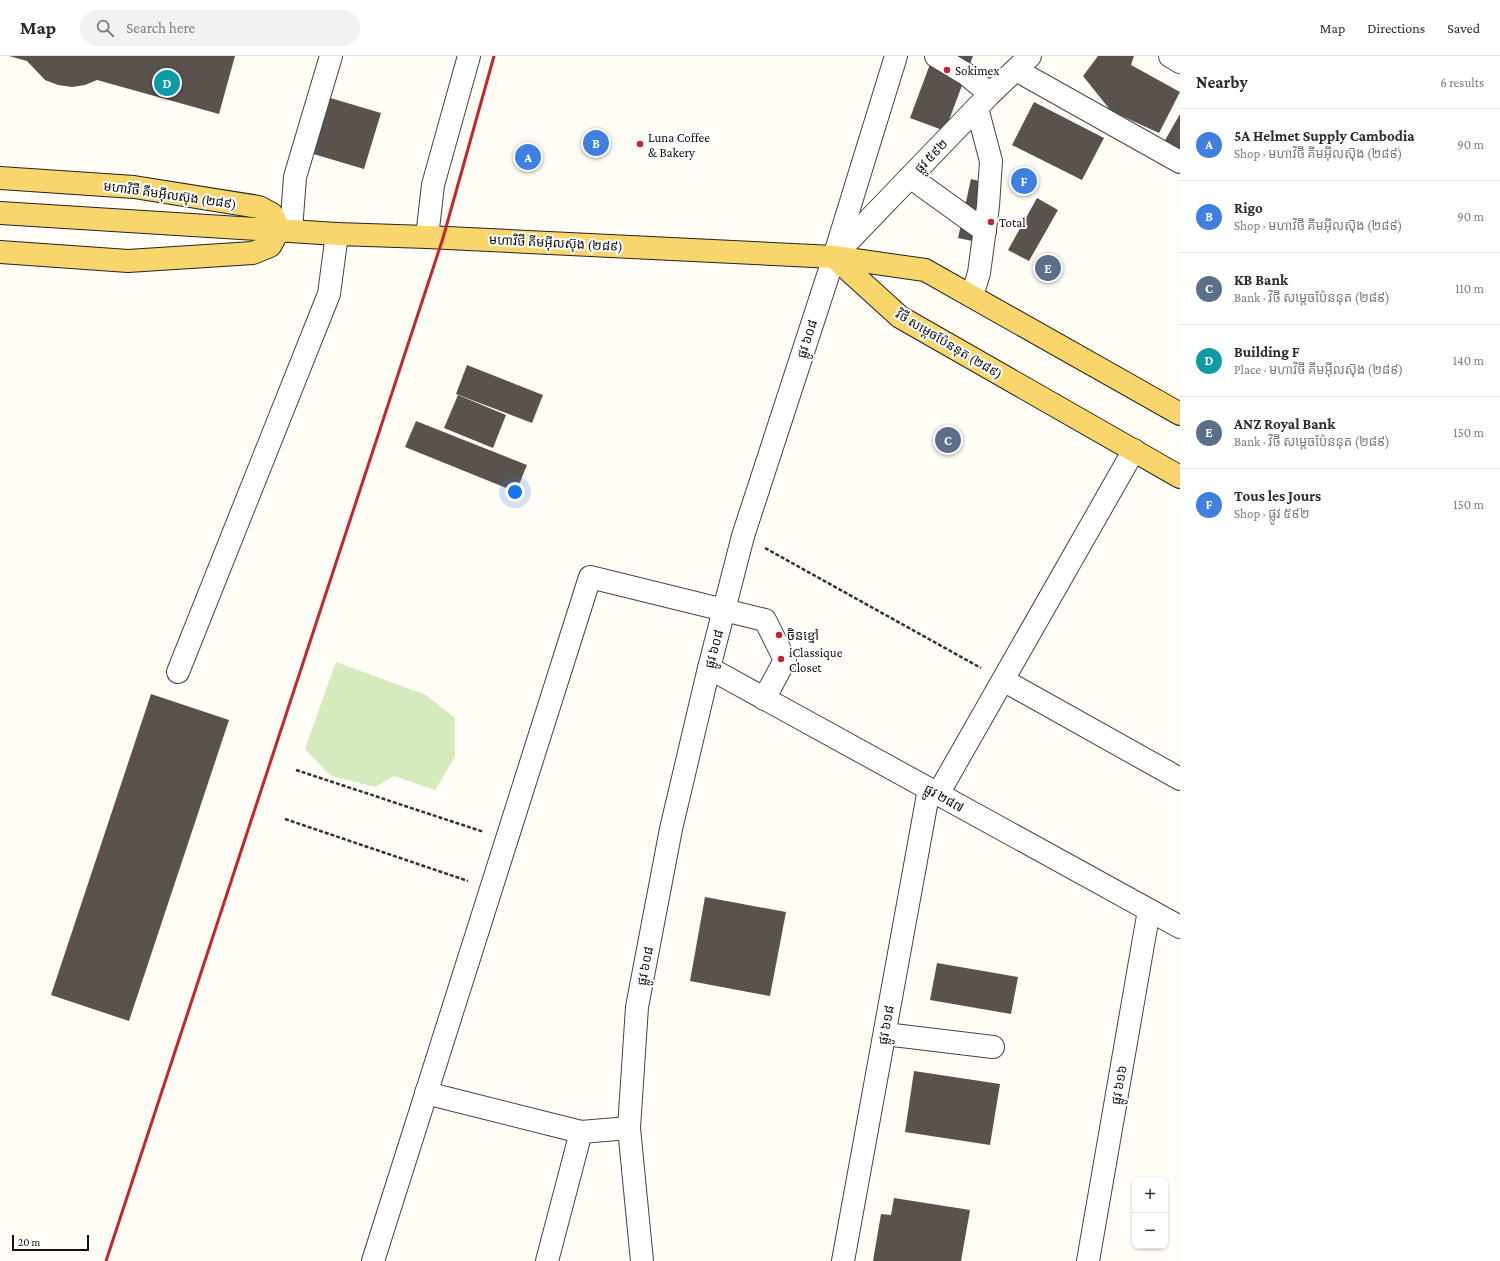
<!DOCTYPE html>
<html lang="en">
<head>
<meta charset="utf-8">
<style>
  :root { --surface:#fff; --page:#f2f2f3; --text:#2b2b33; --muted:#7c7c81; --line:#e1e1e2; --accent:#2563eb }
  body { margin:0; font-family:"Crimson Pro","Noto Sans Khmer",serif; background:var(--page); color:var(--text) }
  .controls { position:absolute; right:12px; bottom:12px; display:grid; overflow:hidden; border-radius:8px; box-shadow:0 1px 3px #0004 }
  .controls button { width:36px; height:36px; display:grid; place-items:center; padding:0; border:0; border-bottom:1px solid var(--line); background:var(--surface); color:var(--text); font:20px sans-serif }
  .scale { position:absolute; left:12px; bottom:10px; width:77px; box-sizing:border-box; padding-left:4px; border:2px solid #111; border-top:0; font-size:11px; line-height:14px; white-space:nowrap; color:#111; -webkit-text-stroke:3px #fff; paint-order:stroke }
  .you { position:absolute; left:515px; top:436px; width:14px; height:14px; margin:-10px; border:3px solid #fff; border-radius:50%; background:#1a73e8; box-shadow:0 0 0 6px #1a73e833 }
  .badge { display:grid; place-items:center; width:26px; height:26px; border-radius:50%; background:var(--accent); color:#fff; font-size:13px; font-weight:700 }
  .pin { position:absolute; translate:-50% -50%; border:2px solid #fff; box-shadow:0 1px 4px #0006 }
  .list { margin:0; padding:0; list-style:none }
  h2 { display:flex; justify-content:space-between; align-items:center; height:52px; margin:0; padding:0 16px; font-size:17px }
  h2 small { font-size:13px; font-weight:400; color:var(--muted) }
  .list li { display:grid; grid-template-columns:26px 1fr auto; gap:12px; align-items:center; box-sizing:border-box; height:72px; padding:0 16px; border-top:1px solid var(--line) }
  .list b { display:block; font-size:15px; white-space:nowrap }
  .list p { margin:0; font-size:13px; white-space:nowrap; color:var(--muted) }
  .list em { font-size:13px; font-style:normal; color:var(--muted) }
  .icon { flex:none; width:22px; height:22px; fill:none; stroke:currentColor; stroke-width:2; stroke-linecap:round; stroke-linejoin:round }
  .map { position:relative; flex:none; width:1180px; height:1205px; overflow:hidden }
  header { display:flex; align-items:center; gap:24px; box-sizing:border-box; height:56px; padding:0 20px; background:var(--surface); border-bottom:1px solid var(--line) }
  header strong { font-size:19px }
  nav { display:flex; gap:22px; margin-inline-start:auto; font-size:14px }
  .search { width:280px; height:36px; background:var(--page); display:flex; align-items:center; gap:10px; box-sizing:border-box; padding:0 14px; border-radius:22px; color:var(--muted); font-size:15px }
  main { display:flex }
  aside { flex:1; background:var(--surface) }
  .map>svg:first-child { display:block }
  .green { fill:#d5ebbd }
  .building { fill:#5a524d }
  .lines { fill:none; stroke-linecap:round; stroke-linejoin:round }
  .minor-casing { stroke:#444; stroke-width:24 }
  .major-casing { stroke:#222; stroke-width:24 }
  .path { stroke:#333; stroke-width:2.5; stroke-dasharray:4 2; stroke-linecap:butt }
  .minor { stroke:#fff; stroke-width:22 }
  .major { stroke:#f9d66b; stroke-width:22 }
  .rail { stroke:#c4262e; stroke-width:3 }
  .poi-dot { fill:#c4262e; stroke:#fff; stroke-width:1.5 }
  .labels { text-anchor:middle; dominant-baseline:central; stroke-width:4; stroke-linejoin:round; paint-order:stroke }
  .poi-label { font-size:13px; fill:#111; stroke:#fff; text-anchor:start }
  .street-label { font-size:13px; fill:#111; stroke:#fff }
</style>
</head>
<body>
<header>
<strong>Map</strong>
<div class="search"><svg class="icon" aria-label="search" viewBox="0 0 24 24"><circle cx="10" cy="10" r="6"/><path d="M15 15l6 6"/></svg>Search here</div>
<nav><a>Map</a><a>Directions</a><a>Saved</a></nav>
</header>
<main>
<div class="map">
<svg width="1180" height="1205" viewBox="0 0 1180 1205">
  <rect width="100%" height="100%" fill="#fffdf5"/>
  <polygon class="green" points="336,606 426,639 455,662 455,701 435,734 394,720 375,731 331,720 305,693"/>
  <g class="building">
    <polygon points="9,0 235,0 219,58 97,24 85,29 72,31 58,29 45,24 27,5"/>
    <polygon points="933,0 973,0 945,75 910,62"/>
    <polygon points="1098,0 1134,0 1131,9 1180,36 1159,77 1111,55 1083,20"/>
    <polygon points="327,41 381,57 364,113 310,97"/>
    <polygon points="1034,46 1104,82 1082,124 1012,89"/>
    <polygon points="1180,58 1180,96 1164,86"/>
    <polygon points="971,123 1001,130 987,188 958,182"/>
    <polygon points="1037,142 1058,154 1029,205 1008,194"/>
    <polygon points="467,309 543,339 532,367 456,338"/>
    <polygon points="458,339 506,359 493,392 444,372"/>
    <polygon points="416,365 527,409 516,436 405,391"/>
    <polygon points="151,638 229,664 129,965 51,939"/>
    <polygon points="705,841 786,856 770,940 690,925"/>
    <polygon points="937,907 1018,921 1011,958 930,944"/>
    <polygon points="914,1015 1000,1028 990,1089 905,1076"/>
    <polygon points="894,1142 970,1154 961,1205 873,1205 881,1158 891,1159"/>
  </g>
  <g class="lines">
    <g class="minor-casing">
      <g id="minor">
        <polyline points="936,0 966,18 990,38"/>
        <polyline points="1170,0 1180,6"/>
        <polyline points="1016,14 1180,106"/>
        <polyline points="910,121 985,175"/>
        <polyline points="291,174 295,121 331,0"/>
        <polyline points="427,181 433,129 469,0"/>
        <polyline points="837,197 990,38 1030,0"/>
        <polyline points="972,240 979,217 988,150 991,105 977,52"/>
        <polyline points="709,612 1180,871"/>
        <polyline points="178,616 329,238 337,178"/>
        <polyline points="1003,624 1180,723"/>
        <polyline points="938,738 1134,394"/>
        <polyline points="885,978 993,991"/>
        <polyline points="426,1037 581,1076 629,1072"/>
        <polyline points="373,1205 590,521 765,564 785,604 764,643"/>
        <polyline points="547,1205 581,1076"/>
        <polyline points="642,1205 629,1072 637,951 671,773 709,612 743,480 834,201 896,0"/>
        <polyline points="843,1205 929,733"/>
        <polyline points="1088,1205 1149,854"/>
      </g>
    </g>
    <g class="major-casing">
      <g id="major">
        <polyline points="0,122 134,131 259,151 272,158 279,174"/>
        <polyline points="0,157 337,178 427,181 834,201 925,214 1180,358"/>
        <polyline points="0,196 128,205 253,197 270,190 279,174"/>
        <polyline points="834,201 900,261 1180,421"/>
      </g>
    </g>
    <g class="path">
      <polyline points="765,492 981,612"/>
      <polyline points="296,714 484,776"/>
      <polyline points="285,763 468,825"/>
    </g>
    <use href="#minor" class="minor"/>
    <use href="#major" class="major"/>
    <polyline class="rail" points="106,1205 443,182 494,0"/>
  </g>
  <g class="poi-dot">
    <circle cx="947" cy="14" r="4"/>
    <circle cx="640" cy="88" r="4"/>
    <circle cx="991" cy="166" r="4"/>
    <circle cx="779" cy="579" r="4"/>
    <circle cx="781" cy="603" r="4"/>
  </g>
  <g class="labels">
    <g class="poi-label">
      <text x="955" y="14">Sokimex</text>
      <text x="648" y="81">Luna Coffee<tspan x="648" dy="15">&amp; Bakery</tspan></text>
      <text x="999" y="166">Total</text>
      <text x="787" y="579">ចិនខ្មៅ</text>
      <text x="789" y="596">iClassique<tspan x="789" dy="15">Closet</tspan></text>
    </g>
    <g class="street-label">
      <text transform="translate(931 100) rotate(-46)">ផ្លូវ ៥៩២</text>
      <text transform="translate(170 139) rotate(8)">មហាវិថី គីមអ៊ីលស៊ុង (២៨៩)</text>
      <text transform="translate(556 187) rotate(3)">មហាវិថី គីមអ៊ីលស៊ុង (២៨៩)</text>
      <text transform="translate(807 283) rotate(-72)">ផ្លូវ ៦០៨</text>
      <text transform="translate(949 288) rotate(31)">វិថី សម្តេចប៉ែននុត (២៨៩)</text>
      <text transform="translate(714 593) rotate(-75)">ផ្លូវ ៦០៨</text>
      <text transform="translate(944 742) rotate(29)">ផ្លូវ ២៨៧</text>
      <text transform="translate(645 910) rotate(-79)">ផ្លូវ ៦០៨</text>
      <text transform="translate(886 969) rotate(-80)">ផ្លូវ ៦១៨</text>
      <text transform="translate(1119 1029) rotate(-80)">ផ្លូវ ៦១៦</text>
    </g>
  </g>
</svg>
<div class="controls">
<button>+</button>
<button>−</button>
</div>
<div class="scale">20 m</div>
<div class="you"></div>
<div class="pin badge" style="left:528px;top:101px;background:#3f7fe0">A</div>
<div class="pin badge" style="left:596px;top:87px;background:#3f7fe0">B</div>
<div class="pin badge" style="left:948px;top:384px;background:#5c6f8a">C</div>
<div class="pin badge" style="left:167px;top:27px;background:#0f9aa8">D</div>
<div class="pin badge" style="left:1048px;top:212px;background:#5c6f8a">E</div>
<div class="pin badge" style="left:1024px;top:125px;background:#3f7fe0">F</div>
</div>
<aside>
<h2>Nearby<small>6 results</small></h2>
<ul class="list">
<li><span class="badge" style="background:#3f7fe0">A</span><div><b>5A Helmet Supply Cambodia</b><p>Shop · មហាវិថី គីមអ៊ីលស៊ុង (២៨៩)</p></div><em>90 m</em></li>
<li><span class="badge" style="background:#3f7fe0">B</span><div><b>Rigo</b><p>Shop · មហាវិថី គីមអ៊ីលស៊ុង (២៨៩)</p></div><em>90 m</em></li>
<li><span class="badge" style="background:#5c6f8a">C</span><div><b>KB Bank</b><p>Bank · វិថី សម្តេចប៉ែននុត (២៨៩)</p></div><em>110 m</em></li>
<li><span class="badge" style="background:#0f9aa8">D</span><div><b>Building F</b><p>Place · មហាវិថី គីមអ៊ីលស៊ុង (២៨៩)</p></div><em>140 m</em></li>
<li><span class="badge" style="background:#5c6f8a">E</span><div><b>ANZ Royal Bank</b><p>Bank · វិថី សម្តេចប៉ែននុត (២៨៩)</p></div><em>150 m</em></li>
<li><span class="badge" style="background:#3f7fe0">F</span><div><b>Tous les Jours</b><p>Shop · ផ្លូវ ៥៩២</p></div><em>150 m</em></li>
</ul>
</aside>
</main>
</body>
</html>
